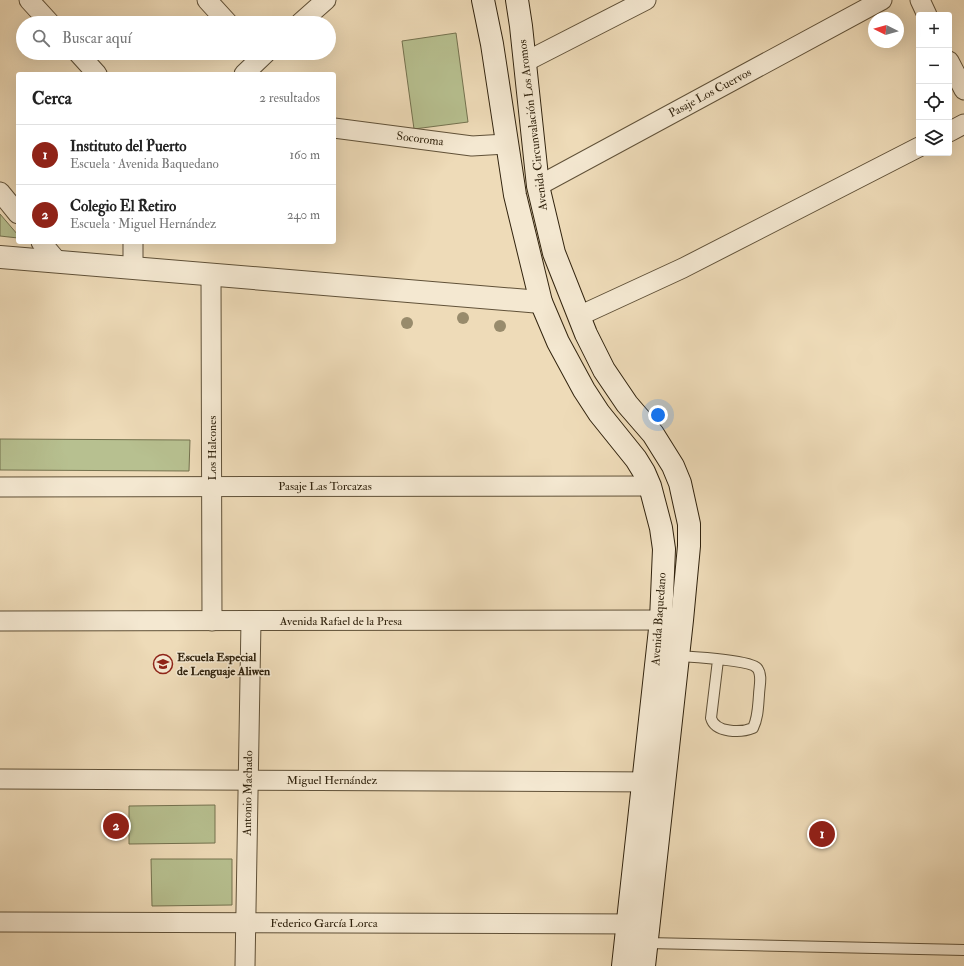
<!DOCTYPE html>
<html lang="es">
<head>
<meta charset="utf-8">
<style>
  :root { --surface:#fff; --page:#f6f6f6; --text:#222; --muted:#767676; --line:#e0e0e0; --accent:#8f2418 }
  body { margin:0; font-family:"IM FELL Double Pica",serif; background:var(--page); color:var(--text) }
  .controls { position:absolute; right:12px; top:12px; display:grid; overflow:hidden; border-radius:4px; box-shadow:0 4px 16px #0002 }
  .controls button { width:36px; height:36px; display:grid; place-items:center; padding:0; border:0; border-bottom:1px solid var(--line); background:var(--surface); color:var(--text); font:20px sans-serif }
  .compass { position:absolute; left:868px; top:12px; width:36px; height:36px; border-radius:50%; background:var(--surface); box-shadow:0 4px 16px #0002; rotate:275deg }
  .you { position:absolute; left:658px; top:415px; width:14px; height:14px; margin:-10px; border:3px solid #fff; border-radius:50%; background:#1a73e8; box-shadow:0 0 0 6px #1a73e833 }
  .badge { display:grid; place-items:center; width:26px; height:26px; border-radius:50%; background:var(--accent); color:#fff; font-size:13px; font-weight:700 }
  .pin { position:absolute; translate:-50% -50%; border:2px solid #fff; box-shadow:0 1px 4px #0006 }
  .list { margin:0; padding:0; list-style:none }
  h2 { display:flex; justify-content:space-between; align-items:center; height:52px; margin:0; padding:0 16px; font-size:17px }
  h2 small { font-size:13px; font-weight:400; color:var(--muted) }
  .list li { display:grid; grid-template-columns:26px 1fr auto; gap:12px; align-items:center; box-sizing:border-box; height:60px; padding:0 16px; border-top:1px solid var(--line) }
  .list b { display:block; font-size:15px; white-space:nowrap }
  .list p { margin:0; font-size:13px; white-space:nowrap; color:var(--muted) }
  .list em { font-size:13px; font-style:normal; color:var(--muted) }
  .icon { flex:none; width:22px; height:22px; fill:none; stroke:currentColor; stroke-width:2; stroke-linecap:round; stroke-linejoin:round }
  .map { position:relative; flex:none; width:964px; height:966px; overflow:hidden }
  .search { position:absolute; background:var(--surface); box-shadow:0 4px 16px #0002; left:16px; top:16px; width:320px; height:44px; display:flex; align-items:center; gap:10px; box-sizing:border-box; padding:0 14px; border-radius:22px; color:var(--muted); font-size:15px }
  .panel { position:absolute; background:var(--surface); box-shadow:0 4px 16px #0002; left:16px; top:72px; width:320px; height:172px; border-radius:4px }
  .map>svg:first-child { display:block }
  .green { fill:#b7c090; stroke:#74724f }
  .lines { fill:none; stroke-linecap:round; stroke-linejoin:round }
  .service-casing { stroke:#605138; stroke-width:12 }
  .minor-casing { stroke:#605138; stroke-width:21 }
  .tertiary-casing { stroke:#605138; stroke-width:24 }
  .secondary-casing { stroke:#31230e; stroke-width:24 }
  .service { stroke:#f4e8d1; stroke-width:10 }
  .minor { stroke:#f4e8d1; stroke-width:19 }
  .tertiary { stroke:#f4e8d1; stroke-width:22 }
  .secondary { stroke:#f4e8d1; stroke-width:22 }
  .tree { fill:#988b6c }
  .labels { text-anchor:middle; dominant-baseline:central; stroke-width:3; stroke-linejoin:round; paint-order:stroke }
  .street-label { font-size:12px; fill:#31230e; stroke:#f4e8d1 }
  .poi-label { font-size:12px; font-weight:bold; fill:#31230e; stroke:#f4e8d1; text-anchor:start }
</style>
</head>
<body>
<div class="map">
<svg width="964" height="966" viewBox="0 0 964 966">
  <rect width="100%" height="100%" fill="#eedbb8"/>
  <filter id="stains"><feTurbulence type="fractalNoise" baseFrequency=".005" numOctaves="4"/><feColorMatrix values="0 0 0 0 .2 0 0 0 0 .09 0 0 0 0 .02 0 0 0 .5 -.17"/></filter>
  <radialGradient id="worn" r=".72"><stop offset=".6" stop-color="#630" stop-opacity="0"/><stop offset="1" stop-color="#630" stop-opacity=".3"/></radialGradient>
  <g class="green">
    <polygon points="456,33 468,122 414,129 402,41"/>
    <polygon points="0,214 18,235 18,238 0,236"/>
    <polygon points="0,439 190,440 189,471 0,470"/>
    <polygon points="215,805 215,843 129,844 129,806"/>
    <polygon points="151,859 232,859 232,905 152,906"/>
  </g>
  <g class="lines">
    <g class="service-casing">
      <g id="service">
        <path d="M678,656C692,657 750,660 757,668C763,675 759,687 759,695C758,707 758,718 753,728C741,733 715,733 711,718L718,660"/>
        <polyline points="647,943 964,950"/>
      </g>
    </g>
    <g class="minor-casing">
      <g id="minor">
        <polyline points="29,0 50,23"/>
        <polyline points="207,0 228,23"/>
        <polyline points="920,0 927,15"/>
        <polyline points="300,23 326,0"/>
        <polyline points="78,53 97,74"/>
        <polyline points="949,61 964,90"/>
        <polyline points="525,62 646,0"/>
        <polyline points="244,74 266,53"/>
        <polyline points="334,128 472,146 506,144"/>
        <polyline points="949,132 964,124"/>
        <polyline points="538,186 882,0"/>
        <polyline points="0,192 18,214"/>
        <polyline points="41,242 58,262"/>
        <polyline points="133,242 133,268"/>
        <polyline points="211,275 212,621"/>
        <polyline points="579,316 683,268 919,147"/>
        <polyline points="0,487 650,486"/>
        <polyline points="0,621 675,620"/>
        <polyline points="0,779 659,782"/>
        <polyline points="0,922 641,924"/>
        <polyline points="245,966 251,621"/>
      </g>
    </g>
    <g class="tertiary-casing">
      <polyline id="tertiary" points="0,257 541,302"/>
    </g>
    <g class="secondary-casing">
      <g id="secondary">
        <polyline points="483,0 492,44 515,195 541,302 558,342 584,390 599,413 636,459 644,472 650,486 661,528 664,549 661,620 623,966"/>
        <polyline points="517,0 521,26 538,186 554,253 586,334 604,370 627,404 653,434 673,466 680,483 689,524 689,546 682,620 644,966"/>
      </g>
    </g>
    <use href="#service" class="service"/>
    <use href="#minor" class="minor"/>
    <use href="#tertiary" class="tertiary"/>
    <use href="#secondary" class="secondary"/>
  </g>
  <g class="tree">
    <circle cx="463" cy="318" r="6"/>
    <circle cx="407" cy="323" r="6"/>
    <circle cx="500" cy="326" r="6"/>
  </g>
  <defs>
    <g id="school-ring" transform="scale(1)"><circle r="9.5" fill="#f4e8d1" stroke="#8f2418" stroke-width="1.5"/><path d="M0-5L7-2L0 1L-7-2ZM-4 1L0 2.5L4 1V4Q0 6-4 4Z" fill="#8f2418"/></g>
  </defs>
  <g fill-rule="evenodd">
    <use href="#school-ring" x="163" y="664"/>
  </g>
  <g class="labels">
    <g class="street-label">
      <text transform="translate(710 93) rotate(-28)">Pasaje Los Cuervos</text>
      <text transform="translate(533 125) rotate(-97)">Avenida Circunvalación Los Aromos</text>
      <text transform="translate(420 139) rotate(7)">Socoroma</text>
      <text transform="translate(212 448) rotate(-90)">Los Halcones</text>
      <text x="325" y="486">Pasaje Las Torcazas</text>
      <text transform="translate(659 619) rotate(-86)">Avenida Baquedano</text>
      <text x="341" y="621">Avenida Rafael de la Presa</text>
      <text x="332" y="780">Miguel Hernández</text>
      <text transform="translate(248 793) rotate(-89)">Antonio Machado</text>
      <text x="324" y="923">Federico García Lorca</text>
    </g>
    <g class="poi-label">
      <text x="177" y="657">Escuela Especial<tspan x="177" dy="14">de Lenguaje Aliwen</tspan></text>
    </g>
  </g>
  <rect width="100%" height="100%" filter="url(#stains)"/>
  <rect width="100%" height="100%" fill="url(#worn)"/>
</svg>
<div class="controls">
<button>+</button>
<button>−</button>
<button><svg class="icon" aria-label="locate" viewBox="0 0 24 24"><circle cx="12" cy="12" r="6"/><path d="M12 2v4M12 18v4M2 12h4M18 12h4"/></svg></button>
<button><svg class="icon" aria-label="layers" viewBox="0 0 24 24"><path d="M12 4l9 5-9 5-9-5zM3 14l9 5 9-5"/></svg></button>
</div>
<svg class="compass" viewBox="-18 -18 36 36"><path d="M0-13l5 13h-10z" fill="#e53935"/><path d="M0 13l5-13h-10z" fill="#767676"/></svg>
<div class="you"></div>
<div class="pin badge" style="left:822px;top:834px">1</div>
<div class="pin badge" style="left:116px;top:826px">2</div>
<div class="search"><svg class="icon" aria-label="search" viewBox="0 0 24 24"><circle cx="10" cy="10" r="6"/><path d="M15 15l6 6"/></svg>Buscar aquí</div>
<section class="panel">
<h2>Cerca<small>2 resultados</small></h2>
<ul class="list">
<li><span class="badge">1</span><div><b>Instituto del Puerto</b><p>Escuela · Avenida Baquedano</p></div><em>160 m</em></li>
<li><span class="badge">2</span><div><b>Colegio El Retiro</b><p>Escuela · Miguel Hernández</p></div><em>240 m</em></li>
</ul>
</section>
</div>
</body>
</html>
